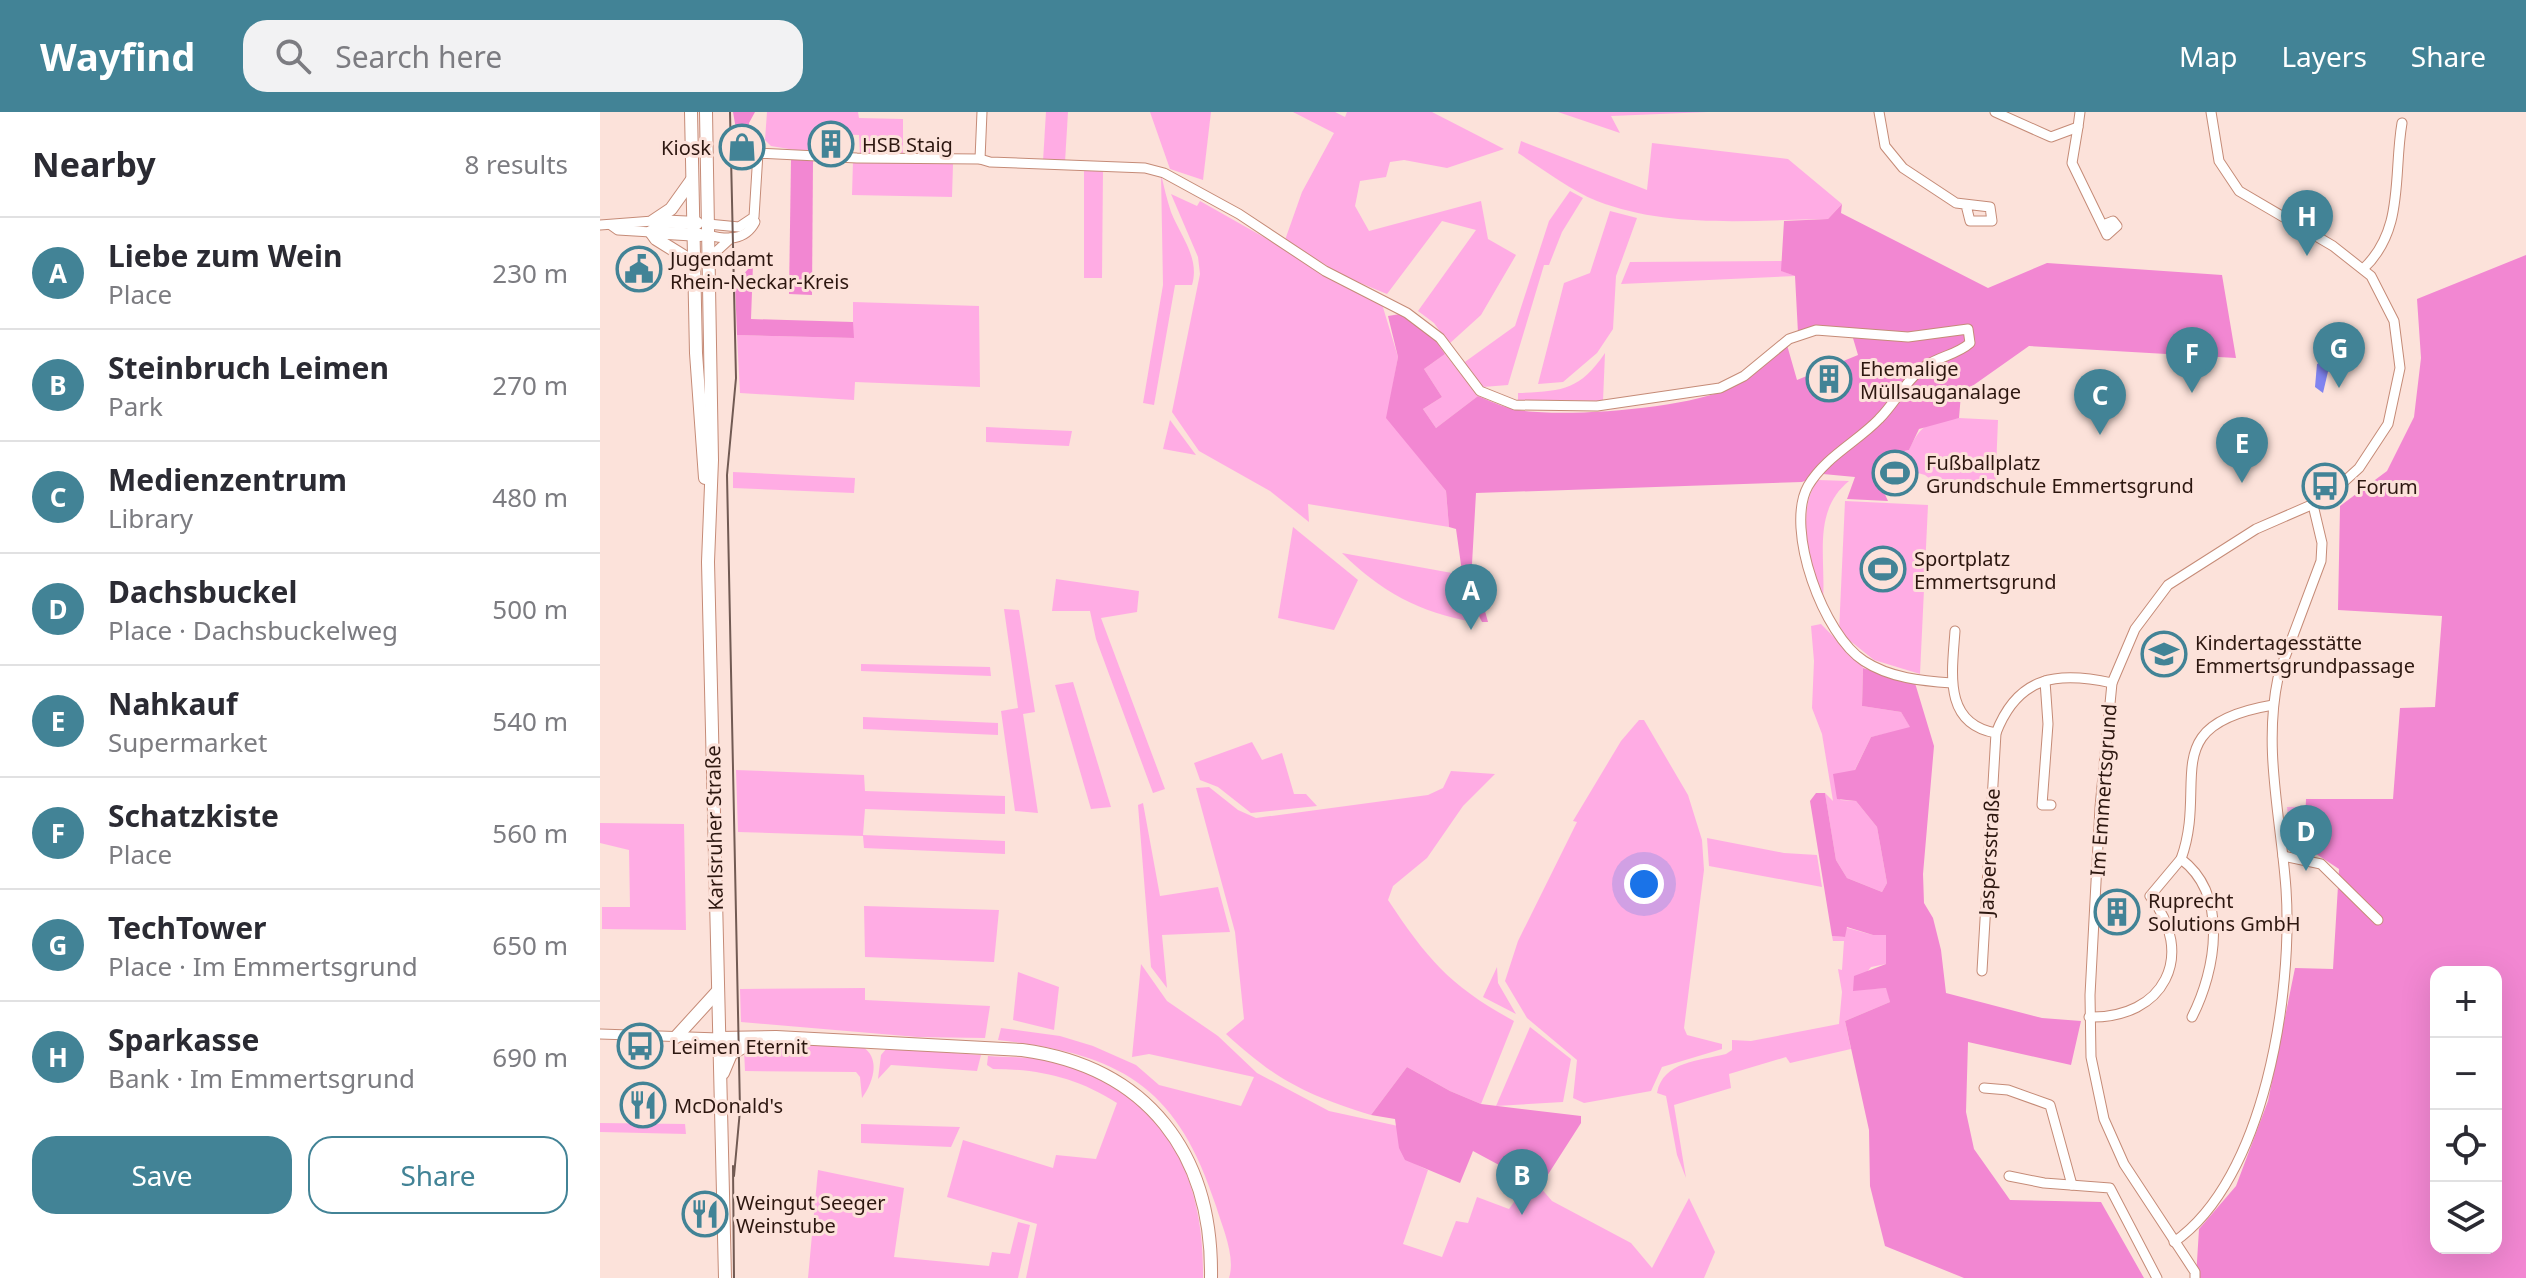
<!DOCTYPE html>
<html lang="en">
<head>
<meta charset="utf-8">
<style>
  :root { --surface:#fff; --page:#f2f2f3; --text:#2b2b33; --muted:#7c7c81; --line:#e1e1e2; --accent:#428396 }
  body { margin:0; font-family:"Noto Sans",sans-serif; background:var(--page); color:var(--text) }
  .controls { position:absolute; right:24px; bottom:24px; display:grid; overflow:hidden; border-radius:16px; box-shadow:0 8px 32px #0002 }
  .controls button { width:72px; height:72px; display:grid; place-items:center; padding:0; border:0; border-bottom:2px solid var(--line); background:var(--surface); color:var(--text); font:40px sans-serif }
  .you { position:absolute; left:1044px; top:772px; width:28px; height:28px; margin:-20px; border:6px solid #fff; border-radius:50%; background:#1a73e8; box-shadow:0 0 0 12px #1a73e833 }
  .badge { display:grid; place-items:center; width:52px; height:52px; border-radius:50%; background:var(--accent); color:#fff; font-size:26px; font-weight:700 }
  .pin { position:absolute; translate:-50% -66px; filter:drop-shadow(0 2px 4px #0008) }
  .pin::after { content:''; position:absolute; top:42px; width:28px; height:24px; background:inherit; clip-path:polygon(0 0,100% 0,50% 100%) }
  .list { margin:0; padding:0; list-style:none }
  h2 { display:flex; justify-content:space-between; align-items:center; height:104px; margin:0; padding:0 32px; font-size:34px }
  h2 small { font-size:26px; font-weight:400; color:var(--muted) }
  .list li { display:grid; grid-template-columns:52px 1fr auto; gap:24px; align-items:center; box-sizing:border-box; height:112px; padding:0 32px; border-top:2px solid var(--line) }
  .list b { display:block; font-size:30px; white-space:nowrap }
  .list p { margin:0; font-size:26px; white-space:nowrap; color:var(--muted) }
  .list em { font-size:26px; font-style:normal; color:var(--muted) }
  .actions { display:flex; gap:16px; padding:24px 32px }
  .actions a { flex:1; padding:18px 0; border:2px solid var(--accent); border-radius:24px; text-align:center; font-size:28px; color:var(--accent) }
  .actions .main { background:var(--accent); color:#fff }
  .icon { flex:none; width:44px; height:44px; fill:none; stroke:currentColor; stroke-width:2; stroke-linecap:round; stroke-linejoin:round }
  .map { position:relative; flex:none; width:1926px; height:1166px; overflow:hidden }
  header { display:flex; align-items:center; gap:48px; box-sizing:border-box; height:112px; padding:0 40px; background:var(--accent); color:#fff }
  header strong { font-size:38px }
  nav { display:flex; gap:44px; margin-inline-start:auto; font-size:28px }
  .search { width:560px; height:72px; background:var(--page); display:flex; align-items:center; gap:20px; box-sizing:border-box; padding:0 28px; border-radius:24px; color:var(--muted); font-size:30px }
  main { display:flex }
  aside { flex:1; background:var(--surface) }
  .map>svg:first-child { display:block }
  .green { fill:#fface4 }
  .forest { fill:#f287d2; fill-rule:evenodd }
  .water { fill:#8084f0 }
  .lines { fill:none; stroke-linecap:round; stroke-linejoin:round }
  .street-casing { stroke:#c58b77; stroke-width:11 }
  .secondary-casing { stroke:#c58b77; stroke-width:14 }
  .street { stroke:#fff; stroke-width:9 }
  .secondary { stroke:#fff; stroke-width:12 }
  .tram { stroke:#715a53; stroke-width:2 }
  .labels { text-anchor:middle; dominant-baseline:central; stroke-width:6; stroke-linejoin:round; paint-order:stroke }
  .poi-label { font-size:20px; fill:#2d1710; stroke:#fce2da; text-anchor:start }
  .street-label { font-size:20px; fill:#2d1710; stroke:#fce2da }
</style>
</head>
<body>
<header>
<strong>Wayfind</strong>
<div class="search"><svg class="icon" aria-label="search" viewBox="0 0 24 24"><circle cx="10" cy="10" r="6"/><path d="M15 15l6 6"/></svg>Search here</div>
<nav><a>Map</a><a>Layers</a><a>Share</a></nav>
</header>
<main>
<aside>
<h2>Nearby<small>8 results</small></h2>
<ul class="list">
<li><span class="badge">A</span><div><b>Liebe zum Wein</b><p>Place</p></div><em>230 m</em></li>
<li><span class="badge">B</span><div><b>Steinbruch Leimen</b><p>Park</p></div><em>270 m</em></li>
<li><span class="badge">C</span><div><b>Medienzentrum</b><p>Library</p></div><em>480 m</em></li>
<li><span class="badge">D</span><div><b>Dachsbuckel</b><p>Place · Dachsbuckelweg</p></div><em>500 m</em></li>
<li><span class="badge">E</span><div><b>Nahkauf</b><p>Supermarket</p></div><em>540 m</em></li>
<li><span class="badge">F</span><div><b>Schatzkiste</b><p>Place</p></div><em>560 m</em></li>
<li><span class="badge">G</span><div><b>TechTower</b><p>Place · Im Emmertsgrund</p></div><em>650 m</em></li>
<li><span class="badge">H</span><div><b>Sparkasse</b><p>Bank · Im Emmertsgrund</p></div><em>690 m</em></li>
</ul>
<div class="actions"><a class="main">Save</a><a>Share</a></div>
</aside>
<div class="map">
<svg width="1926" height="1166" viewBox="0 0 1926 1166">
  <rect width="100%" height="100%" fill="#fce2da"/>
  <g class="green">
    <polygon points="167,0 258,0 259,6 303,7 303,43 260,42 259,23 220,22 219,42 171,34 165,28"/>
    <polygon points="446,0 468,0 465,50 443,49"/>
    <polygon points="550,0 611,0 603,68 570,57"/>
    <polygon points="693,0 735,0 745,5 747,0 832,0 904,37 847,56 804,48 790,50 786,65 760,69 755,94 769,119 881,89 888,127 916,143 881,203 849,232 834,211 818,199 876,118 842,109 787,182 743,164 685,128 702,80 734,21"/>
    <polygon points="958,0 1108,0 1011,4 1020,21"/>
    <path d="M921,29L1047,78L1052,31L1188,47L1242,92L1228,107C1152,108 1069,117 997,89C970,78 943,57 918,41Z"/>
    <polygon points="253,49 353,52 352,85 252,83"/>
    <polygon points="484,56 503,57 502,166 484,166"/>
    <path d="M561,62C564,75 567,88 571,100C581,125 600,146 592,173H575L554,293L543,291L563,173Z"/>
    <polygon points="970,79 983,86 962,120 949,153 944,153 908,273 883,275 862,252 915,214 949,109"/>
    <polygon points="571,82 597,94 600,89 782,192 798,245 787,306 846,379 849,415 708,392 709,410 670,379 599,339 572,300 600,162 598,145"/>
    <polygon points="1010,99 1037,106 1016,164 1013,217 997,241 963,270 938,272 964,171 990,161"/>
    <polygon points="1182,149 1182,159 1195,164 1021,172 1030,150"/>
    <polygon points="253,190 379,194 380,275 255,270 254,288 140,281 137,223 253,226"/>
    <path d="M1005,241L1003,289L918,288V281C962,279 979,279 1005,241Z"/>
    <polygon points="845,242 878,284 836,316 823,297 842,285 824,257"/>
    <path d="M1359,306L1398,308L1395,381L1343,377L1325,363L1311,359L1308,379L1284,380L1282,344L1309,338C1322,310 1329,310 1359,306Z"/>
    <polygon points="570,308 596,343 563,337"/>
    <polygon points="386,315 472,319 469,334 386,330"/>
    <polygon points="133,360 255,366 254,381 133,376"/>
    <path d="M1218,368L1249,369C1212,399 1226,445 1223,488C1210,455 1195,398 1218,368Z"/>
    <polygon points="1245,389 1328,393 1320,562 1274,548 1239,520"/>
    <polygon points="693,415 758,468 734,518 678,506"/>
    <path d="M742,441L852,461L874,510C820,501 780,479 742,441Z"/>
    <polygon points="456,467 539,479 537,500 501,506 565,677 553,681 496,527 490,499 452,499"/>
    <polygon points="404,497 419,498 435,600 423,602 438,701 415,699 401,599 418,596"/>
    <polygon points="1221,512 1263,555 1262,594 1301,600 1311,616 1271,625 1240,688 1256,689 1277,715 1287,771 1282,780 1247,766 1236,748 1225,681 1233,689 1222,622 1212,596 1214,549 1211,514"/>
    <polygon points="261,552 390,555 391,564 261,559"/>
    <polygon points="473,570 511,695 491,697 455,573"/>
    <polygon points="263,605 398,611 398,623 263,617"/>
    <polygon points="1039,608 1044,608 1088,683 1102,728 1104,758 1084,916 1087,923 1122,932 1122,937 1062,955 1051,979 984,991 973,986 977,948 927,906 905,869 918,829 977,710 973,709 1021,629"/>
    <polygon points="652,630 662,648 682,641 694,682 706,682 717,694 651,701 618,675 600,668 594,651"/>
    <polygon points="136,658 264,663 265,679 405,684 405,702 265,697 263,723 405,729 405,742 264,736 263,724 138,720"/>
    <path d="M851,659L895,662L863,694L827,746L793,774L788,788C828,848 850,874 914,909L881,992L850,979L807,955L771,1003C706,983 676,968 626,922L644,907L635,820L596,676L609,675L638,698L656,706L828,683L843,676Z"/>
    <polygon points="543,691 560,784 618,775 630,820 562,823 567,876 551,855 538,693"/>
    <polygon points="1732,694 1727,733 1692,732 1687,695"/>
    <polygon points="0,711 84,712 86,818 2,817 2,795 30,795 29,738 0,731"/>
    <polygon points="1107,726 1184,741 1217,743 1222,775 1109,754"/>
    <polygon points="264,794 399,798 394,850 265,845"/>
    <path d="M1244,815L1273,823L1286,822V852L1271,855L1253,878L1287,876L1290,890L1245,909L1251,937L1190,951L1186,945L1129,962L1131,976L1074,993L1086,1066L1077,1043L1066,984L1057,981C1063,949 1099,949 1126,942L1132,938V928L1151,929L1239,912L1242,880L1238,857L1242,858L1244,829H1233L1232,824L1245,825Z"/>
    <path d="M541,852L567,889L618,924L657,961L729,999L798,1014C799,1041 803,1047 828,1058L803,1132L842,1145L856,1109L868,1111L877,1085L909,1097L929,1069L940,1075L952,1089L1031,1131L1052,1156L1089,1086L1115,1140L1104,1166H629C636,1144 622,1115 616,1094C577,973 520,942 398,928L401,916L460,924L493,934L536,953L559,973L641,994L654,965L549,942L532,945Z"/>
    <polygon points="897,855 898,871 916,902 883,885"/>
    <polygon points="418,860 459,875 454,918 413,908"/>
    <polygon points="265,876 265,888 390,894 385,926 317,925 141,910 140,877"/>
    <polygon points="930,915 971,947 963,990 896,994"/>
    <path d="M182,932L263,935C281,947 273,971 262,986L260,965L256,960L145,959L144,937Z"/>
    <polygon points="287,936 381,943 377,959 291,953 278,967 281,943"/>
    <path d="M388,944C415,946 446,944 473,953C569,985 605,1072 603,1166H426L437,1112L347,1085L363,1028L453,1056L456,1043L496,1047L517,991C478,966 439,957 393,957L387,953Z"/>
    <polygon points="0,1011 85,1012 86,1022 0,1020"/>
    <polygon points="261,1012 360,1015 351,1035 261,1031"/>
    <polygon points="218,1058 304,1076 294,1145 389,1154 392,1140 410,1142 418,1110 430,1113 418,1166 208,1166"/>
  </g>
  <g class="forest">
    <polygon points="133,0 155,0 149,11 150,23 137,23"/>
    <polygon points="191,48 213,48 212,183 189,182"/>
    <path d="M1242,92L1241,101L1388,176L1447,151L1622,163L1636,246L1429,234L1361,282L1359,306L1319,317L1309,338L1282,344L1283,378L1288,389L1247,387L1255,365L1223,362L1202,370L876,381L872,452L888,510H882L864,474L856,417L849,415L846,379L786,306L798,245L788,204L800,202L834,226L845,242L824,257L842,285L823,297L836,316L878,284C894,291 908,297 925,299C974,305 1089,296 1133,275C1154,265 1170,249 1187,233L1197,268L1258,243L1250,216L1226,214L1198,221L1195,164L1181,159L1184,109L1228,107Z"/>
    <path d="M1926,143V1166H1596L1599,1117L1636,1074L1668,989L1695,856L1733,857L1739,757L1704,734L1706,687H1793L1800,596L1835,595L1842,504L1738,498L1740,394L1787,359L1814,305L1821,246L1817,187ZM1836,860H1896V1136H1836Z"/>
    <polygon points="153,152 151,207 253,210 254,226 137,223 135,171"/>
    <polygon points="1263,556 1315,571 1334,634 1323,762 1324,791 1333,806 1341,838 1346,881 1442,906 1481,909 1471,953 1368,930 1366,1000 1374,1037 1410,1088 1501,1090 1544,1166 1364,1166 1285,1134 1270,1074 1269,1018 1245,909 1290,890 1286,876 1253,879 1254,864 1286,852 1286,823 1273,823 1247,815 1245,825 1232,824 1210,689 1216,681 1225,681 1236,748 1247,766 1282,780 1287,771 1277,715 1256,689 1237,687 1233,662 1255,658 1271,625 1310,615 1301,600 1262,594"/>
    <polygon points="807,955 850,979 881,992 981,1004 981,1011 940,1075 873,1039 860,1071 805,1048 799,1036 795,1007 771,1003"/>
  </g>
  <polygon class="water" points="1724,248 1730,251 1723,281 1715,275 1717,252"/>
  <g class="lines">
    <g class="street-casing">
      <g id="street">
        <polyline points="1279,0 1285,34 1303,56 1356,91 1390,95 1392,109 1370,109 1366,93"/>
        <polyline points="1395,0 1451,25 1478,15 1480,0"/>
        <polyline points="1478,15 1472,51 1507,123 1517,114 1513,109 1503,113"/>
        <polyline points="380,47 382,0"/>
        <path d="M108,112L139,115L154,105L158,41L257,46L380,47L390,50L545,56L564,61L639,102L725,159L807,201L840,226L880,279L915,293L997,294L1120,276L1144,264L1189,227L1216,218L1308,225L1368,217L1370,231C1358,242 1341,244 1327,253C1307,266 1296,290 1279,307C1257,330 1225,345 1208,374C1184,417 1224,524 1264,549C1290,566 1322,569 1352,571"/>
        <polyline points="0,113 53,109"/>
        <polyline points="11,113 18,118 51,120"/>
        <path d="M108,123C127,128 145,129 155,110"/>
        <polyline points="108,147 131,126"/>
        <path d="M1763,157C1805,118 1793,63 1802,11"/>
        <path d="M1355,519C1352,561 1343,612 1396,621L1382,859"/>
        <polyline points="1682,553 1721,449 1722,431 1713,393"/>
        <polyline points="1445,569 1448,612 1442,693 1451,693"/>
        <path d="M1396,621C1418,564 1457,559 1512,571"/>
        <polyline points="1683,744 1721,752 1778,808"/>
        <path d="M1489,905C1564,907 1597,843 1550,784L1581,747"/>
        <path d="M1592,905C1616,858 1629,783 1581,747C1609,670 1554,613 1673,593"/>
        <polyline points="0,922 119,926"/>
        <polyline points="1384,976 1408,978 1450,993 1472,1073"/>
        <polyline points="1409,1064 1444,1071 1510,1076 1557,1166"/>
        <path d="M1574,1130C1665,1067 1693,881 1686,777C1681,706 1663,637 1678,566"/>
        <polyline points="1595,1166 1595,1160 1524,1052 1504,1007 1491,945 1490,883 1500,695 1512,571 1535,517 1568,473 1656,417 1725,387 1759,356 1788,312 1800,256 1794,209 1771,164 1733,134 1639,79 1619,49 1611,0"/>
      </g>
    </g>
    <g class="secondary-casing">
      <g id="secondary">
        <polyline points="91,0 96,241 105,366"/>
        <polyline points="106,0 112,348 108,450 125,1166"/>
        <polyline points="53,109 71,97 91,69"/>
        <polyline points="55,109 97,111"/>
        <polyline points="51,120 100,123"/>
        <polyline points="51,120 56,127 93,150"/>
        <polyline points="76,925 117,880"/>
        <path d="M119,926L176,925L422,938C548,955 613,1042 611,1166"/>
        <polyline points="123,961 131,942 156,928"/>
      </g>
    </g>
    <use href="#street" class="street"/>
    <use href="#secondary" class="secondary"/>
    <g class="tram">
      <polyline points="130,0 136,266 127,363 140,998 134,1064"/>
      <polyline points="133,1054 134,1166"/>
    </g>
  </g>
  <defs>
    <g id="building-ring" transform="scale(2.3)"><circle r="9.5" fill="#fce2da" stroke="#428396" stroke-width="1.5"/><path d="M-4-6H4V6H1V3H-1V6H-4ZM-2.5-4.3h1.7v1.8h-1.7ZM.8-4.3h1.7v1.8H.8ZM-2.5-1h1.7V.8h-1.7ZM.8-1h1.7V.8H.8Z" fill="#428396"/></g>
    <g id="shop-ring" transform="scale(2.3)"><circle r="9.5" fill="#fce2da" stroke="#428396" stroke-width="1.5"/><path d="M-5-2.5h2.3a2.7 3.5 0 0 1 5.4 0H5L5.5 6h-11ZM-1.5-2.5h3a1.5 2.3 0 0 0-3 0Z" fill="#428396"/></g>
    <g id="civic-ring" transform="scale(2.3)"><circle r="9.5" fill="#fce2da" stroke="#428396" stroke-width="1.5"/><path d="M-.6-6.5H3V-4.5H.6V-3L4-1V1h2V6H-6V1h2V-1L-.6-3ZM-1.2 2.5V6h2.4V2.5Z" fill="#428396"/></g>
    <g id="stadium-ring" transform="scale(2.3)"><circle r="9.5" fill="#fce2da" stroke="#428396" stroke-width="1.5"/><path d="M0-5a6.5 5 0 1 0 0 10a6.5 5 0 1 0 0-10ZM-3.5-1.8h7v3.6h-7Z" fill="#428396"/></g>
    <g id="bus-ring" transform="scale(2.3)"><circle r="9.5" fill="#fce2da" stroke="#428396" stroke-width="1.5"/><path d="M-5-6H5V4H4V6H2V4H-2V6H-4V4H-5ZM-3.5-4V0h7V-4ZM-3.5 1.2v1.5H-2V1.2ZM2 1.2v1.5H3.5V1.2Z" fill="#428396"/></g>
    <g id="school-ring" transform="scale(2.3)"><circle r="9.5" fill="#fce2da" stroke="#428396" stroke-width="1.5"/><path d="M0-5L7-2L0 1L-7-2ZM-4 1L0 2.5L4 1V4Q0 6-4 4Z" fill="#428396"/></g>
    <g id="restaurant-ring" transform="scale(2.3)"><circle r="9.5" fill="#fce2da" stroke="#428396" stroke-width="1.5"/><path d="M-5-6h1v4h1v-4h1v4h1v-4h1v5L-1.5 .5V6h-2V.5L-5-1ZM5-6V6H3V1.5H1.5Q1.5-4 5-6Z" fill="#428396"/></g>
  </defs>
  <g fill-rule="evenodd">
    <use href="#building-ring" x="231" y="32"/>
    <use href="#shop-ring" x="142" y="35"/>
    <use href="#civic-ring" x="39" y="157"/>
    <use href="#building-ring" x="1229" y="267"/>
    <use href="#stadium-ring" x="1295" y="361"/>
    <use href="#bus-ring" x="1725" y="374"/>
    <use href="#stadium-ring" x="1283" y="457"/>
    <use href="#school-ring" x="1564" y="542"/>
    <use href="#building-ring" x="1517" y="800"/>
    <use href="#bus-ring" x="40" y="934"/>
    <use href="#restaurant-ring" x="43" y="993"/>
    <use href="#restaurant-ring" x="105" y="1102"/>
  </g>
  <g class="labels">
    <g class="poi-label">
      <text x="262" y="32">HSB Staig</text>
      <text x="111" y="35" text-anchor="end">Kiosk</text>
      <text x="70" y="146">Jugendamt<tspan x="70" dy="23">Rhein-Neckar-Kreis</tspan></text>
      <text x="1260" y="256">Ehemalige<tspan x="1260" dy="23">Müllsauganalage</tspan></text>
      <text x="1326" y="350">Fußballplatz<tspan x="1326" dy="23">Grundschule Emmertsgrund</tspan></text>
      <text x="1756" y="374">Forum</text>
      <text x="1314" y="446">Sportplatz<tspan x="1314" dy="23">Emmertsgrund</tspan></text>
      <text x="1595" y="530">Kindertagesstätte<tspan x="1595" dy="23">Emmertsgrundpassage</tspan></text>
      <text x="1548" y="788">Ruprecht<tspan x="1548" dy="23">Solutions GmbH</tspan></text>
      <text x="71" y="934">Leimen Eternit</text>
      <text x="74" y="993">McDonald's</text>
      <text x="136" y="1090">Weingut Seeger<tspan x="136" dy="23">Weinstube</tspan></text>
    </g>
    <g class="street-label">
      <text transform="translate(1503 678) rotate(-86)">Im Emmertsgrund</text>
      <text transform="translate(114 716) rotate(-91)">Karlsruher Straße</text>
      <text transform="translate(1389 740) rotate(-87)">Jaspersstraße</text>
    </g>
  </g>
</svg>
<div class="controls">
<button>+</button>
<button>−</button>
<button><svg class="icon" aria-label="locate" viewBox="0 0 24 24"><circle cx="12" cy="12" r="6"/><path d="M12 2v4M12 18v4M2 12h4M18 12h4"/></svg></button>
<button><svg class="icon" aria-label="layers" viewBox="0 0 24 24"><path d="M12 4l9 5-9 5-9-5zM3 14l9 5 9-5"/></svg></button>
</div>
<div class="you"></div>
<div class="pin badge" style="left:871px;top:518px">A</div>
<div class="pin badge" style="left:922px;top:1103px">B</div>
<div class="pin badge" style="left:1500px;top:323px">C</div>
<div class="pin badge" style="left:1706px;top:759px">D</div>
<div class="pin badge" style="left:1642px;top:371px">E</div>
<div class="pin badge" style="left:1592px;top:281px">F</div>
<div class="pin badge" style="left:1739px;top:276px">G</div>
<div class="pin badge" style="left:1707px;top:144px">H</div>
</div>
</main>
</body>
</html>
